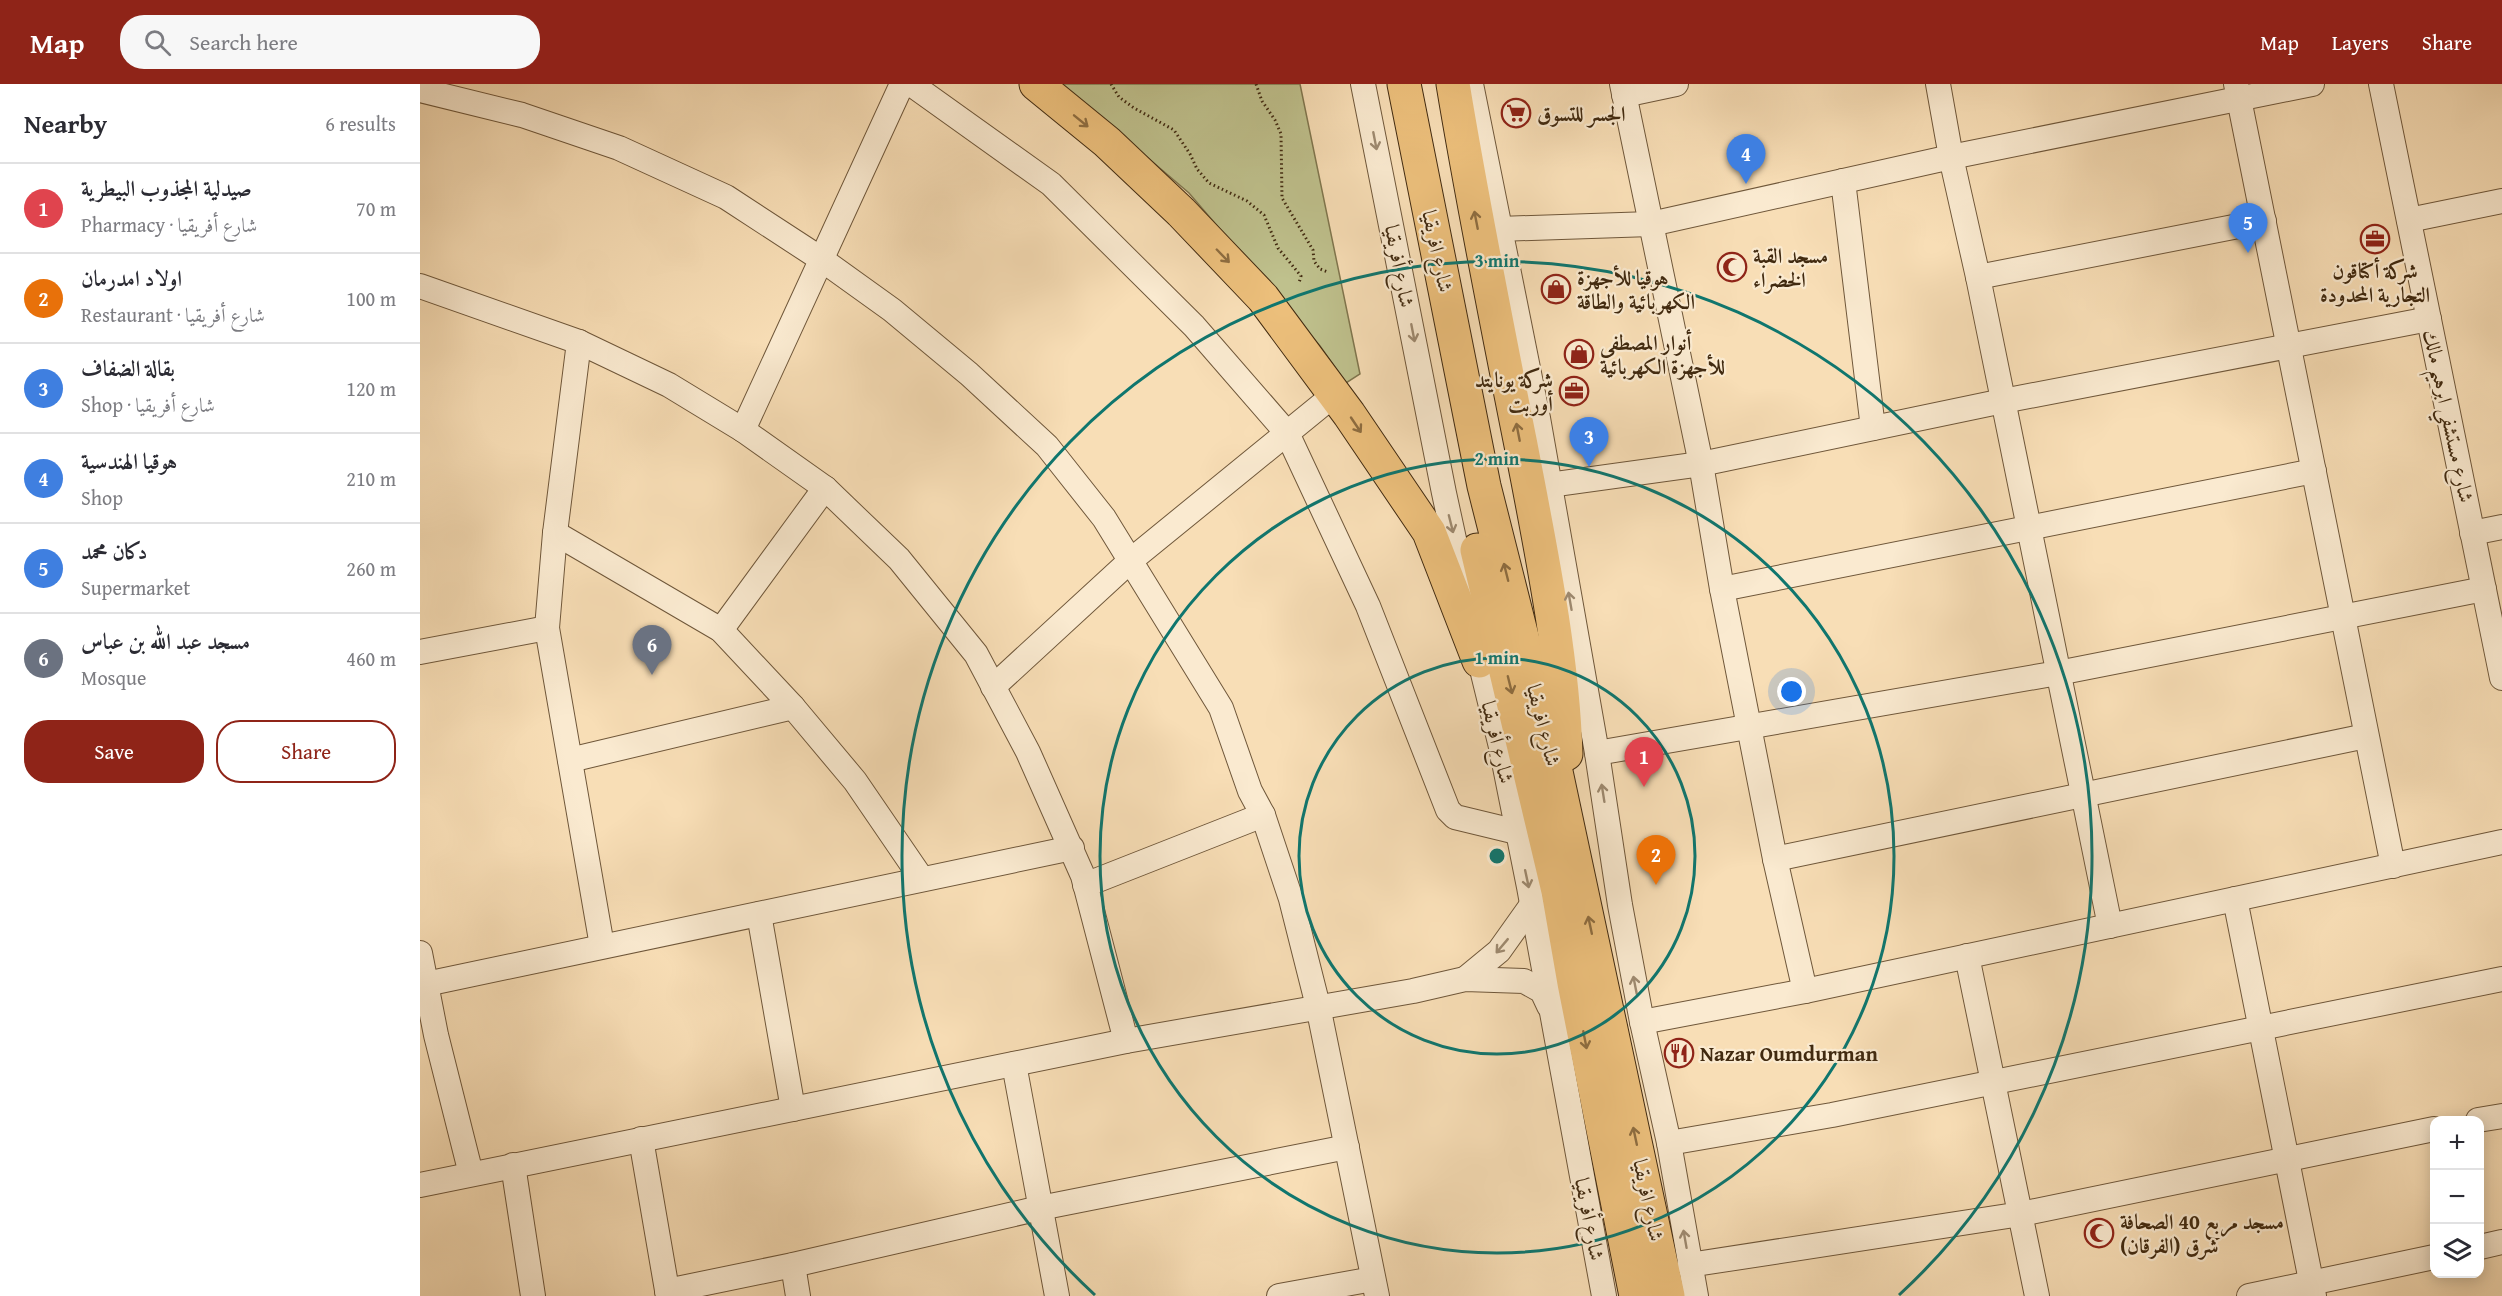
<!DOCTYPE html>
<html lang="en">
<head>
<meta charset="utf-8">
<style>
  :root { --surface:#fff; --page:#f7f7f7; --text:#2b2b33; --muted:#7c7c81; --line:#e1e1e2; --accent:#8f2418 }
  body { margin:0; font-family:"Gentium Book Plus",Amiri,serif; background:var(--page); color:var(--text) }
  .controls { position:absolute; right:18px; bottom:18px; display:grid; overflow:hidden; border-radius:12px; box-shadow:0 3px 15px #0003 }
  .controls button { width:54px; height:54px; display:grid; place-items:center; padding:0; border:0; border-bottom:2px solid var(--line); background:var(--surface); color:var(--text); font:30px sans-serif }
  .you { position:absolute; left:1372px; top:608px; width:21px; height:21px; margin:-15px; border:4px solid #fff; border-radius:50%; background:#1a73e8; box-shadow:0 0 0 9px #1a73e833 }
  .badge { display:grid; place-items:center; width:39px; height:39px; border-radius:50%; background:var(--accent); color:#fff; font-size:20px; font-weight:700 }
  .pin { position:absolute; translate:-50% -50px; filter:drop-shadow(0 2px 3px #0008) }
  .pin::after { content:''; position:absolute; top:32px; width:21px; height:18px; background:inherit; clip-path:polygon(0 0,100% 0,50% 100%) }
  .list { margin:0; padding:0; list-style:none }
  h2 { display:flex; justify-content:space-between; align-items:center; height:78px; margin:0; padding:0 24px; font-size:26px }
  h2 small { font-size:20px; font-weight:400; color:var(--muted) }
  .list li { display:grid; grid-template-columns:39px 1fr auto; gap:18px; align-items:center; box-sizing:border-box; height:90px; padding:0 24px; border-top:2px solid var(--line) }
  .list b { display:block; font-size:22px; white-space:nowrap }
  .list p { margin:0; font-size:20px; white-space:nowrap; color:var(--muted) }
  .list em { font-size:20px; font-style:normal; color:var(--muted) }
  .actions { display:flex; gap:12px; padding:18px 24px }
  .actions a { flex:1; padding:14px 0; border:2px solid var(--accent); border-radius:24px; text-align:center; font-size:21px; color:var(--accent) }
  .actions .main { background:var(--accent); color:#fff }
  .icon { flex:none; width:33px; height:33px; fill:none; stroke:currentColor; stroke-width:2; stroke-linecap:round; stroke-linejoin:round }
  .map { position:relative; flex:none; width:2082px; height:1212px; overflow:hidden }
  header { display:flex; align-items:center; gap:36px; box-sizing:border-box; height:84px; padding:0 30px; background:var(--accent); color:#fff }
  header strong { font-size:28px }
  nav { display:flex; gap:33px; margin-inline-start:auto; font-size:21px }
  .search { width:420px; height:54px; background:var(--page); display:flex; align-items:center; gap:15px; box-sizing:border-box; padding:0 21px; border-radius:24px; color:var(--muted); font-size:22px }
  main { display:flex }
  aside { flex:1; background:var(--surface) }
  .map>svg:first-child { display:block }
  .green { fill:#bfc18d; stroke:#80764e; stroke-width:1.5 }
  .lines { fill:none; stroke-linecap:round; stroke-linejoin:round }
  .minor-casing { stroke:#6f573a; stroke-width:26 }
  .highway-casing { stroke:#412a10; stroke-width:35 }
  .path { stroke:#412a10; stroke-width:3; stroke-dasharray:1.5 3; stroke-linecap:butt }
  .minor { stroke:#faead0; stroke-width:24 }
  .highway { stroke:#ecbf7b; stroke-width:33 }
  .oneway { stroke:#8e6d40 }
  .oneway2 { stroke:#9e8a70 }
  .ring { fill:none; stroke:#0f766e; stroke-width:3 }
  .labels { text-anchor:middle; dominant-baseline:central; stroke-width:4.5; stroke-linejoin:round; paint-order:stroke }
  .poi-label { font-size:21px; font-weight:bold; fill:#412a10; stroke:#faead0; text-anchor:start }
  .street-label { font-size:21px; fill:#412a10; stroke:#faead0 }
  .centre { fill:#0f766e; stroke:#faead0; stroke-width:3 }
  .ring-label { font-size:18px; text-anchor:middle; font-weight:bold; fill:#0f766e; stroke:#faead0; stroke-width:4.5; stroke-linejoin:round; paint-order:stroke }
</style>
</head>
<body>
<header>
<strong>Map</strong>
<div class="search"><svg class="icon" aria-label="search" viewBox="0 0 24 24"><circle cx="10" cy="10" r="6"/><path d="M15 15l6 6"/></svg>Search here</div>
<nav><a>Map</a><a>Layers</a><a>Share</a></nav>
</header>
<main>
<aside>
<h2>Nearby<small>6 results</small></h2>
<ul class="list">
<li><span class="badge" style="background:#e0444e">1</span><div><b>صيدلية المجذوب البيطرية</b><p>Pharmacy · شارع أفريقيا</p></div><em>70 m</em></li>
<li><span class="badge" style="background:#e8710a">2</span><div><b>اولاد امدرمان</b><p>Restaurant · شارع أفريقيا</p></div><em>100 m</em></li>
<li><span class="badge" style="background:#3f7fe0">3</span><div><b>بقالة الضفاف</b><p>Shop · شارع أفريقيا</p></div><em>120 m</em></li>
<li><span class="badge" style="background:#3f7fe0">4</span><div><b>هوقيا الهندسية</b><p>Shop</p></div><em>210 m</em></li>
<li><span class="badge" style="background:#3f7fe0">5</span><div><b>دكان محمد</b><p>Supermarket</p></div><em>260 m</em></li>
<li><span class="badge" style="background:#6b7280">6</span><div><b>مسجد عبد الله بن عباس</b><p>Mosque</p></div><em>460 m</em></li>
</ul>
<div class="actions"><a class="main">Save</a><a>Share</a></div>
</aside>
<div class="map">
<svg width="2082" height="1212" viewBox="0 0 2082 1212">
  <rect width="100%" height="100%" fill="#f8deb6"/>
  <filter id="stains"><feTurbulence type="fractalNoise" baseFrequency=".00333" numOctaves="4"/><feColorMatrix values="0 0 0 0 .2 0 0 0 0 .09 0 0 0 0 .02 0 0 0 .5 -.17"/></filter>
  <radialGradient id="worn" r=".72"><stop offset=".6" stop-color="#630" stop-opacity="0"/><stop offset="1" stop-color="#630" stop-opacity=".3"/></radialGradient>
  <polygon class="green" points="641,0 880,0 940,290 926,299 900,262 769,109"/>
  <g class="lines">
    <g class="minor-casing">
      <g id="minor">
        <polyline points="491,0 631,100 774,242 867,349 948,522 1028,726 1035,733 1097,748"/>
        <polyline points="943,0 1024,409 1049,524"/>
        <polyline points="1051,0 1118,334 1177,669 1200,821 1222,938 1249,1059 1276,1212"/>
        <polyline points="1202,0 1281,380 1302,505 1355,775 1385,907"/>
        <polyline points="1518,0 1531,73 1558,193 1690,842"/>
        <polyline points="1816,0 1973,782"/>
        <polyline points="1961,0 2082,594"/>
        <polyline points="0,6 102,31 199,64 306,113 401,175 472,226 549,290 627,362 684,434 801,624 830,707 843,731 871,815 898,922 957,1212"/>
        <polyline points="1204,11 1256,0"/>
        <polyline points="1423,97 1453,344"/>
        <polyline points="1989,136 2082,117"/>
        <polyline points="1079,145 1231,140 1531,73 1892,0"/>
        <polyline points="1558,193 1844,137"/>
        <polyline points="0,202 159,258 249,301 323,346 405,404 479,475 556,570 608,668 663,792 706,957"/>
        <polyline points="159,258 135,449 127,544 182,862"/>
        <polyline points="323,346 482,0"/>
        <polyline points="1129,401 1281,380 1583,317 2009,235"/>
        <polyline points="135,449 301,546 373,623 435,697 502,795"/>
        <polyline points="2052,449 2082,443"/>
        <polyline points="1302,505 1894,387"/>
        <polyline points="301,546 405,404"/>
        <polyline points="1056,561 1081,663 1109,803 1184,1212"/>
        <polyline points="0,568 127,544"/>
        <polyline points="573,603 710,477 915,310"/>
        <polyline points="1177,669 1638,589 2064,505"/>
        <polyline points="150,676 373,623"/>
        <polyline points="1355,775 1946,652"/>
        <polyline points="665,801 843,731"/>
        <polyline points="1815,815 1894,1212"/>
        <polyline points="339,830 373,1025"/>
        <polyline points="0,869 16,951 51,1090"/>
        <polyline points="1547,872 1617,1212"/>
        <polyline points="1045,895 1079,867 1111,822"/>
        <polyline points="6,900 652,764"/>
        <polyline points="1222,938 1385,907 2082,758"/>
        <polyline points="594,980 637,1212"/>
        <polyline points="2058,1036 2082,1032"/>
        <polyline points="221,1055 248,1212"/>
        <polyline points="1249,1059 1412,1031 2082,895"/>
        <polyline points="93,1081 113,1212"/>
        <polyline points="0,1101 706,957 993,907 1045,895 1104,897 1122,907 1129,922"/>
        <polyline points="2060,1163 2082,1158"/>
        <polyline points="373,1181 378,1212"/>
        <polyline points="1269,1181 1601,1130 2014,1045"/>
        <polyline points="247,1207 373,1181 620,1124 927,1063"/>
        <polyline points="859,1212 953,1195"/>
        <polyline points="1829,1212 2014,1173"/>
      </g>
    </g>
    <g class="highway-casing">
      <g id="highway">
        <polyline points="616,0 687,58 761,128 843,214 929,330 1009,448 1059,577"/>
        <polyline points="984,0 1064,402 1135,683 1248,1212"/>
        <path d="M1033,0C1053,121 1077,241 1101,361C1120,461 1143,569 1146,670"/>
        <polyline points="1057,466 1138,807 1154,899 1216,1212"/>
      </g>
    </g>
    <g class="path">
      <polyline points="691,0 699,13 714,24 754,46 770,70 777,85 789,99 827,117 844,131 858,164 881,192 879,199"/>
      <polyline points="836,0 842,17 855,36 861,50 862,114 893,166 894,177 900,185 908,188"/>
    </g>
    <use href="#minor" class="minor"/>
    <use href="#highway" class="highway"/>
  </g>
  <defs><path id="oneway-shaft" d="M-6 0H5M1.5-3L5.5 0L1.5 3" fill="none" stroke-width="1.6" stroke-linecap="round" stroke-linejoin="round" transform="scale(1.5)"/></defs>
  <g class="oneway">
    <use href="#oneway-shaft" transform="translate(661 37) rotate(39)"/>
    <use href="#oneway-shaft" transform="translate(1056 136) rotate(-101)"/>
    <use href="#oneway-shaft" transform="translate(803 172) rotate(46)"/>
    <use href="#oneway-shaft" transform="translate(936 341) rotate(56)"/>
    <use href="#oneway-shaft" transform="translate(1098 348) rotate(-101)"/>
    <use href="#oneway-shaft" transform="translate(1086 488) rotate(-104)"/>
    <use href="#oneway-shaft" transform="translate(1090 601) rotate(76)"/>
    <use href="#oneway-shaft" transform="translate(1170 841) rotate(-102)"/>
    <use href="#oneway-shaft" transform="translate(1165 956) rotate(79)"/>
    <use href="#oneway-shaft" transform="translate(1215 1052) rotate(-102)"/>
  </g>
  <g class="oneway2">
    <use href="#oneway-shaft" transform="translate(955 57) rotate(79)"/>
    <use href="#oneway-shaft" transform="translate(993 249) rotate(79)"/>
    <use href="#oneway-shaft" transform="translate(1031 440) rotate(76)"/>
    <use href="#oneway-shaft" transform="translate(1150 517) rotate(-100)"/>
    <use href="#oneway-shaft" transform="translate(1183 709) rotate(-99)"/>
    <use href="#oneway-shaft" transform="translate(1107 795) rotate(78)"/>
    <use href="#oneway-shaft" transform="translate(1082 862) rotate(130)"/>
    <use href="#oneway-shaft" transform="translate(1215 901) rotate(-101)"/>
    <use href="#oneway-shaft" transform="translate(1265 1155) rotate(-100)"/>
  </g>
  <g class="ring">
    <circle cx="1077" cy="772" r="198"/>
    <circle cx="1077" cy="772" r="397"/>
    <path d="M675 1211A595 595 0 1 1 1479 1211"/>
  </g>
  <defs>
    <g id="supermarket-ring" transform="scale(1.5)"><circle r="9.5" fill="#faead0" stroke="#8f2418" stroke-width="1.5"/><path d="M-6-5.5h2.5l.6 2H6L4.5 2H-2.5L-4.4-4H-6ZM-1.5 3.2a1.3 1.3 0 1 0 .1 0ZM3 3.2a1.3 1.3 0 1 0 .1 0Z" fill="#8f2418"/></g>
    <g id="office-ring" transform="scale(1.5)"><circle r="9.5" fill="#faead0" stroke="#8f2418" stroke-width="1.5"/><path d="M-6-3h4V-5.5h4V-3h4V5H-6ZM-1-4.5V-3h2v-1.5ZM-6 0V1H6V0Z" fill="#8f2418"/></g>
    <g id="mosque-ring" transform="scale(1.5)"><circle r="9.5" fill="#faead0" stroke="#8f2418" stroke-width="1.5"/><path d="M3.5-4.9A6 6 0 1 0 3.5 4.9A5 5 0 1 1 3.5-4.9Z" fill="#8f2418"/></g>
    <g id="shop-ring" transform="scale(1.5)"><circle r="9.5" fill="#faead0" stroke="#8f2418" stroke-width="1.5"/><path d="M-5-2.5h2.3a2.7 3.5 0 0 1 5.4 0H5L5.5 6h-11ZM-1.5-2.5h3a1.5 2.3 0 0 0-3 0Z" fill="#8f2418"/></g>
    <g id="restaurant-ring" transform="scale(1.5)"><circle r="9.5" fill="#faead0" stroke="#8f2418" stroke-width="1.5"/><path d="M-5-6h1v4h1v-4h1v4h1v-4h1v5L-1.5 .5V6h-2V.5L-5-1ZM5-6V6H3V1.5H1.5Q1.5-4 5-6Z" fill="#8f2418"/></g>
  </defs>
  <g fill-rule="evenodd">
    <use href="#supermarket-ring" x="1096" y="29"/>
    <use href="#office-ring" x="1955" y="155"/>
    <use href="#mosque-ring" x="1312" y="183"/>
    <use href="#shop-ring" x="1136" y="205"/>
    <use href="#shop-ring" x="1159" y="270"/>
    <use href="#office-ring" x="1154" y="307"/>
    <use href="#restaurant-ring" x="1259" y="969"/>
    <use href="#mosque-ring" x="1679" y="1149"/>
  </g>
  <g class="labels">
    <g class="poi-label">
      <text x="1117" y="29">الجسر للتسوق</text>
      <text x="1333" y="171">مسجد القبة<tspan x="1333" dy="24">الخضراء</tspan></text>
      <text x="1955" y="186" text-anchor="middle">شركة أكتاقون<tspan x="1955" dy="24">التجارية المحدودة</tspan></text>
      <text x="1157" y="193">هوقيا للأجهزة<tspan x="1157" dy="24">الكهربائية والطاقة</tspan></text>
      <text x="1180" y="258">أنوار المصطفى<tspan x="1180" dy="24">للأجهزة الكهربائية</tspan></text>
      <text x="1133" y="295" text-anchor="end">شركة يونايتد<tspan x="1133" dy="24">أوربت</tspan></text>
      <text x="1280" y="969">Nazar Oumdurman</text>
      <text x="1700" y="1137">مسجد مربع 40 الصحافة<tspan x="1700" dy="24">شرق (الفرقان)</tspan></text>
    </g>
    <g class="street-label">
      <text transform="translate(1018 167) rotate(78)">شارع افريقيا</text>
      <text transform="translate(980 182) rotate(79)">شارع أفريقيا</text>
      <text transform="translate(2029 332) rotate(78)">شارع مستشفي ابرهيم مالك</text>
      <text transform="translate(1124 641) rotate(76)">شارع افريقيا</text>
      <text transform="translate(1078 658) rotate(77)">شارع أفريقيا</text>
      <text transform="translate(1229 1116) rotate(78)">شارع افريقيا</text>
      <text transform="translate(1170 1135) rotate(79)">شارع أفريقيا</text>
    </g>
  </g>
  <circle cx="1077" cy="772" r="9" class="centre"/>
  <g class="ring-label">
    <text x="1077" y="183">3 min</text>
    <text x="1077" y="381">2 min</text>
    <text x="1077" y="580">1 min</text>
  </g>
  <rect width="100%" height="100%" filter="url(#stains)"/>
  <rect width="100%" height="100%" fill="url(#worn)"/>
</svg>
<div class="controls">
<button>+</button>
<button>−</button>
<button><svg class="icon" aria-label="layers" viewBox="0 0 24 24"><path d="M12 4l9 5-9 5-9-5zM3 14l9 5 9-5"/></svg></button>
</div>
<div class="you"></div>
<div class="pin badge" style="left:1224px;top:703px;background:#e0444e">1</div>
<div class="pin badge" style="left:1236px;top:801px;background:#e8710a">2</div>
<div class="pin badge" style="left:1169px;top:383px;background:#3f7fe0">3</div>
<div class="pin badge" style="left:1326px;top:100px;background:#3f7fe0">4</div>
<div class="pin badge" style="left:1828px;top:169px;background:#3f7fe0">5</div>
<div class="pin badge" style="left:232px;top:591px;background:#6b7280">6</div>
</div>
</main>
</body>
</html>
